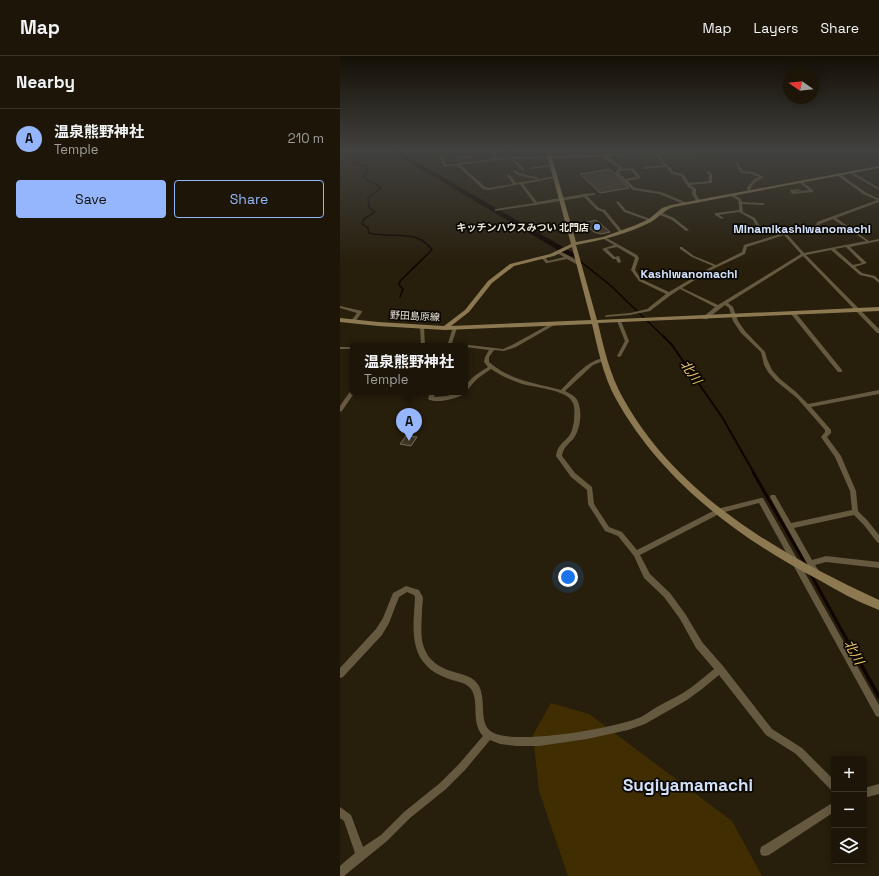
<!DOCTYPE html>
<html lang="en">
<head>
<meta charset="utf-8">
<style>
  :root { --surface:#1d1608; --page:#251f12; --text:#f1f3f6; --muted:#a09f9c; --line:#3b3529; --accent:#95b6fd }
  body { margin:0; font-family:"Space Grotesk","Noto Sans JP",sans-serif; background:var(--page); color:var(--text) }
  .controls { position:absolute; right:12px; bottom:12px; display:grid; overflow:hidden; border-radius:4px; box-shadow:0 2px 10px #0003 }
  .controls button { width:36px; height:36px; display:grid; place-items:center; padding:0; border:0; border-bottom:1px solid var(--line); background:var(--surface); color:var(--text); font:20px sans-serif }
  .compass { position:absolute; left:443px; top:12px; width:36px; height:36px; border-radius:50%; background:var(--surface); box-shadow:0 2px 10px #0003; rotate:284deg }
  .you { position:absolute; left:228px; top:521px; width:14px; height:14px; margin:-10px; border:3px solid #fff; border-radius:50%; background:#1a73e8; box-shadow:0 0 0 6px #1a73e833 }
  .badge { display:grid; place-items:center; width:26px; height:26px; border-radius:50%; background:var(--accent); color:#111; font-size:13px; font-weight:700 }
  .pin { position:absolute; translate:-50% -33px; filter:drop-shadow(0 1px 2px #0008) }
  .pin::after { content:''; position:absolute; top:21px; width:14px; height:12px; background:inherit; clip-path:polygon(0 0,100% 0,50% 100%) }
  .popup { position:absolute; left:10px; top:287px; width:118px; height:52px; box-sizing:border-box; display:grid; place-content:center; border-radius:4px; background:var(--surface); filter:drop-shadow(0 1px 3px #0005); font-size:13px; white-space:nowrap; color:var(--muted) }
  .popup b { font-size:15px; color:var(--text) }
  .popup::after { content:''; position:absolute; left:50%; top:100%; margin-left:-8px; border:8px solid transparent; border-top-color:var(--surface) }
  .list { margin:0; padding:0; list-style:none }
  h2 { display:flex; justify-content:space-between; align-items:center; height:52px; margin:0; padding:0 16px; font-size:17px }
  h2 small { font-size:13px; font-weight:400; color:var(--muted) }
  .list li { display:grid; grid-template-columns:26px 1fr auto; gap:12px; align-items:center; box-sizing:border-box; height:60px; padding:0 16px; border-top:1px solid var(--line) }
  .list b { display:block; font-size:15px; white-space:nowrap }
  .list p { margin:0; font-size:13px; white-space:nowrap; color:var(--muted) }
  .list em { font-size:13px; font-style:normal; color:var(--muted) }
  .actions { display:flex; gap:8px; padding:12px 16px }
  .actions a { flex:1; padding:9px 0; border:1px solid var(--accent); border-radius:4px; text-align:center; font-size:14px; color:var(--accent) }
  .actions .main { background:var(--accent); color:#111 }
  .icon { flex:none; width:22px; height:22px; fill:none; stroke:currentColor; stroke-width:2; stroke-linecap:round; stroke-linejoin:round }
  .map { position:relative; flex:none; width:539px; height:820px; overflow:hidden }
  header { display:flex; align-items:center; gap:24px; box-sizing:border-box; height:56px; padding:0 20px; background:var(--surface); border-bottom:1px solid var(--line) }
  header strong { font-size:19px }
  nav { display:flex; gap:22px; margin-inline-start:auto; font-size:14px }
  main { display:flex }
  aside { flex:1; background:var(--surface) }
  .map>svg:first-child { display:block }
  .green { fill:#402e02 }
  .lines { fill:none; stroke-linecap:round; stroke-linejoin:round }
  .stream-far3 { stroke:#0f0400; stroke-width:1.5 }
  .stream-far2 { stroke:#0f0400; stroke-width:2 }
  .stream-far1 { stroke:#0f0400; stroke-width:3 }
  .stream { stroke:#0f0400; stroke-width:3.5 }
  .river { fill:#0f0400; fill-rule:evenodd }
  .building { fill:#413825; stroke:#766b57 }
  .street { fill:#655940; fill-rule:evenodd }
  .secondary { fill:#8c7951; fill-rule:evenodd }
  .poi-dot { fill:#95b6fd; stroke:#0c0903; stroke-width:1.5 }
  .labels { text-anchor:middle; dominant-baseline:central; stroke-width:3.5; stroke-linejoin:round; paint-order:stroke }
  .far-poi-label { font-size:10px; font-weight:bold; fill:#ece6da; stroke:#0c0903; text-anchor:end }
  .far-street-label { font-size:10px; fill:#ece6da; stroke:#0c0903 }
  .far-quarter-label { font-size:12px; font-weight:bold; fill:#d3e1fc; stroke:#0c0903 }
  .water-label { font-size:13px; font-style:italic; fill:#f0c66c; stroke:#0c0903 }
  .near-quarter-label { font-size:17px; font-weight:bold; fill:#d3e1fc; stroke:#0c0903 }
</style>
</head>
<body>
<header>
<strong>Map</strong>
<nav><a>Map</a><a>Layers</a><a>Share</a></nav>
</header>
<main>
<aside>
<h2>Nearby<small></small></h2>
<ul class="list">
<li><span class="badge">A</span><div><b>温泉熊野神社</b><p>Temple</p></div><em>210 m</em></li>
</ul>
<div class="actions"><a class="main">Save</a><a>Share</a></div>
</aside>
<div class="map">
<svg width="539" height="820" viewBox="0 0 539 820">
  <rect width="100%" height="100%" fill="#271e0b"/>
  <polygon class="green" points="211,647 249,658 392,765 422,820 228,820 199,735 193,679"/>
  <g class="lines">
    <g class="stream-far3">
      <path d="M0,97L12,98L14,107L28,110L27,116L23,120C29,127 35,126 41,132L28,142L29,151L35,156L24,163L22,168L28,172L29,177C52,183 77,172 92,194L60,225L59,229L63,233L60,241"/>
      <polyline points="231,198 270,229 324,281"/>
    </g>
    <polyline class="stream-far2" points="323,280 332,289 382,361 414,417"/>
    <g class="stream-far1">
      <polyline points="413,416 466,509"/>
      <polyline points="470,517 512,593"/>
    </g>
    <polyline class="stream" points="512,592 539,641"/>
    <polygon class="river" points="50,95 58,95 235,198 231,201 228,200"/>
  </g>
  <g class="building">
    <polygon points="270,113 289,132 260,137 240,118"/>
    <polygon points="256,164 270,176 261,178 254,176 244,167"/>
    <polygon points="66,380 77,381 71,390 60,388"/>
  </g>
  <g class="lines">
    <g class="street">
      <path d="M94,95C101,95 104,103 106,109L152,103L154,95H156L155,102L386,95H418L318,99L334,116L343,118L349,127L369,125V119L366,116L369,115L372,118V127L350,129L356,133V138L360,145L358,146H357L352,138V133L348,131L341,120L332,118L326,111L303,113L304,111L324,109L315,99L266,100L282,111V113L293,112L301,122L287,125L295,132L321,136L345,146L346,147L344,148L319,138L293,134L275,117L279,112L262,101L174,103L184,113L183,115L171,103L156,104L120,109L145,131L149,132L173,128L167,119L169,118L176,127L216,120L215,122L183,128L197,146L244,138L255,137V139L247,140L259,152L265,154L283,176L281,177H280L263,156L257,154L244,141L196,149L155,155V153H156L194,147L180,128L149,134L143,133L117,109L104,111L100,100ZM291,114L297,121L285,123L279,117L280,115Z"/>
      <polygon points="531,95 539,96 539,98 531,96"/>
      <polygon points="134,99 135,101 119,103 118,102"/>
      <path d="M395,106H397L403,115L414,116L424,121C417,125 411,128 410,136H408L407,132L414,123L419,121L412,118L401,117Z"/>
      <polygon points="212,108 213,110 190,113 189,112"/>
      <polygon points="174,114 179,117 199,122 197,123 177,119 173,115"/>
      <polygon points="512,116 539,132 539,134 511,118"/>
      <path d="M498,118H500L525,136L539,143V146L496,162L529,185L539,183V185L510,191L527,207L515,211L522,217L535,220L539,224V227L533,222L520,219L491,194L466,199L539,273V277H537L463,200L388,247L393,251L398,265L405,275L425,296L427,303L432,314L440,323L456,336L468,348L539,334V338L471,351L491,374V377L487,381L501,400L516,435L518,455L527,464L539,479V487L537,486L523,468L514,459L454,472L472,504L486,500L539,506V512L486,506L475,509L481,518L480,520L477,521L474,520L430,441L431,439H435L451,467L512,454L510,435L495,401L481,381L485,376V374L457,342L436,325L428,316L424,309L421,296L401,277L393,265L389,252L385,249L367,263H363V261L375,251L340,233L331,239L310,255L290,259L265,261V260L267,259L290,257L307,253L326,238L299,225L291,214L295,202L294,201L277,191L267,193L275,201L279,200L281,206L278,207L276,203H273L262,193L274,189L262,182L265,181L297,199L299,202L295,214L301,223L329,236L373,210L352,201L340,193V191H342L354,200L376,209L402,196L404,189L437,179L431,175L417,171L413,164L399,156L379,159L384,162L382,163L375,159V157H376L399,154V148L397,147L399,146L398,144L391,140V138H393L401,143L402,146L424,147V149H423L402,148L403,156L415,162L419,169L433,173L440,178L458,172L476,169L477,166L537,144L523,138L498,120ZM493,163L526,185L464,197L447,178L459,174L479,171L480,168ZM444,179L461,198L378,249L342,232L371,214L405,198L407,191ZM506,191L522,207L513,209L495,193Z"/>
      <polygon points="461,125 473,134 473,136 452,138 450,134 459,133 461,134 454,136 469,134 460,127"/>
      <polygon points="278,145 286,154 313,164 310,165 284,156 276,146"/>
      <polygon points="318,156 320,156 334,162 349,174 346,175 332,164 318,158"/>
      <path d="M217,195C224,196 235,203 241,208L238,209L227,203L207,207H206L201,201L204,200L208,205L224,201L217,197Z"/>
      <polygon points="0,250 22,255 22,256 15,266 11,266 11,265 17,257 0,252"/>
      <polygon points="451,256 455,256 502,314 502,316 498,316 451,258"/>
      <polygon points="277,264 279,264 281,265 289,285 281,300 279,301 277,300 285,285 277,265"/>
      <path d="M212,267H214L216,268L176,291L164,295L154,294L149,301V306C169,324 195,327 221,334C232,323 249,302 266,302V304L253,309L225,335C229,337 233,339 236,342C243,352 241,372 234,382C229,388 223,391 222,400L235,417L252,431L254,448L269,471L282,476L297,494L377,453L421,442H423L539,649V661L536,660L419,447L381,457L300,499L310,518L330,537L346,559L362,586L383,610L432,673L462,692L494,724V736L491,734L456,698L426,679L379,619L362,633L347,644L305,668L288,674L247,683L199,690H177L160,688L150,684L125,714L106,733L70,762L47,785L4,820H0V810L15,797L4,765L0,762V751L11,759L23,791L41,779L64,756L100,727L119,708L143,680C130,665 140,646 131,633C126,626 117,626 109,623C101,620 92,616 86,609C69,592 74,563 75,541L74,539L67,536L59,541L49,567L42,579L3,621L0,622V612L36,573L43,562L53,537L66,530L79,534C80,536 82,539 83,542C83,545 82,550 82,554C82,567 79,583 86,596C91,607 103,613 114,616C121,618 129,620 134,624C150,637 136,667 152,676C175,690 276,672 301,661C307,658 311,654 317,651C325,646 335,642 343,637C354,630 364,621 374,613L356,592L340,563L324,541L304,522L294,500L278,480L265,475L248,448L247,434L231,421L216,400C217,390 223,387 229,380C232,376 233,370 234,365C234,358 236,350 231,344C224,334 194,331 182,328C171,324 161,320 151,313C146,317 140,320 136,324C132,328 128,334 124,338C117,343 95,348 88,343L90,336H96L94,341H95L107,340L119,336H125C125,324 139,317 148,311L144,306L145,301L149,294L125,291V290H89L91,289L108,287L113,271H117V272L112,287L163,293L172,289Z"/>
      <polygon points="80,270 82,270 84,271 85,290 81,290"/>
      <rect x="0" y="291" width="13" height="2"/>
      <polygon points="13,333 13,336 15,336 2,355 0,356 0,350 11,334"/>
      <polygon points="539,728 539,738 524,742 524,732"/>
      <polygon points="494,746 494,756 429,799 425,800 421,799 420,795 421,791"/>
    </g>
    <path class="secondary" d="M206,95H210L236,186L263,181L296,169L309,163L322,152L331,149L539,110V112L334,151C322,155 320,161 311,166C287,178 262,184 236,189L257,264L539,251V255L258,267C264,293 270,319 283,342C337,440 441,499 539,544V554C518,546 498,535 479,524C398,482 321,424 276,343C263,320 258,293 252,268L105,274L38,270L0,266V262L38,266L104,270L125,254L148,225L170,208L210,198L231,188ZM232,191L251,264L111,270L129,256L152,227L174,210L214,200Z"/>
  </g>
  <linearGradient id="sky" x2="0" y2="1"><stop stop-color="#151006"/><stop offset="0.45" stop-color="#41413f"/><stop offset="1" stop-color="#41413f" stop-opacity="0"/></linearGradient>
  <rect width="539" height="210" fill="url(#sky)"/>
  <circle class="poi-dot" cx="257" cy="171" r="4"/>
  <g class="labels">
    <g class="far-poi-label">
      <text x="249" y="171">キッチンハウスみつい 北門店</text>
    </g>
    <g class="far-street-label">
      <text transform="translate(75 260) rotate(3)">野田島原線</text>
    </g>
    <g class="far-quarter-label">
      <text x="462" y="173">Minamikashiwanomachi</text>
      <text x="349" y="218">Kashiwanomachi</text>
    </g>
    <g class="water-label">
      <text transform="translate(351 316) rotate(55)">北川</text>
      <text transform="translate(514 596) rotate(61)">北川</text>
    </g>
    <g class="near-quarter-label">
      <text x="348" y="729">Sugiyamamachi</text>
    </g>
  </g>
</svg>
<div class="controls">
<button>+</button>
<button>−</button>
<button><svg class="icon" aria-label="layers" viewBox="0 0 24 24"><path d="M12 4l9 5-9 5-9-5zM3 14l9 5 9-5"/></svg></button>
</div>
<svg class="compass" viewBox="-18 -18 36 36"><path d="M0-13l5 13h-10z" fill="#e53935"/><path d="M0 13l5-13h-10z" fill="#a09f9c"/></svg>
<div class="you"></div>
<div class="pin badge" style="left:69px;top:385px">A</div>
<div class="popup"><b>温泉熊野神社</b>Temple</div>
</div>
</main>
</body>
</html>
